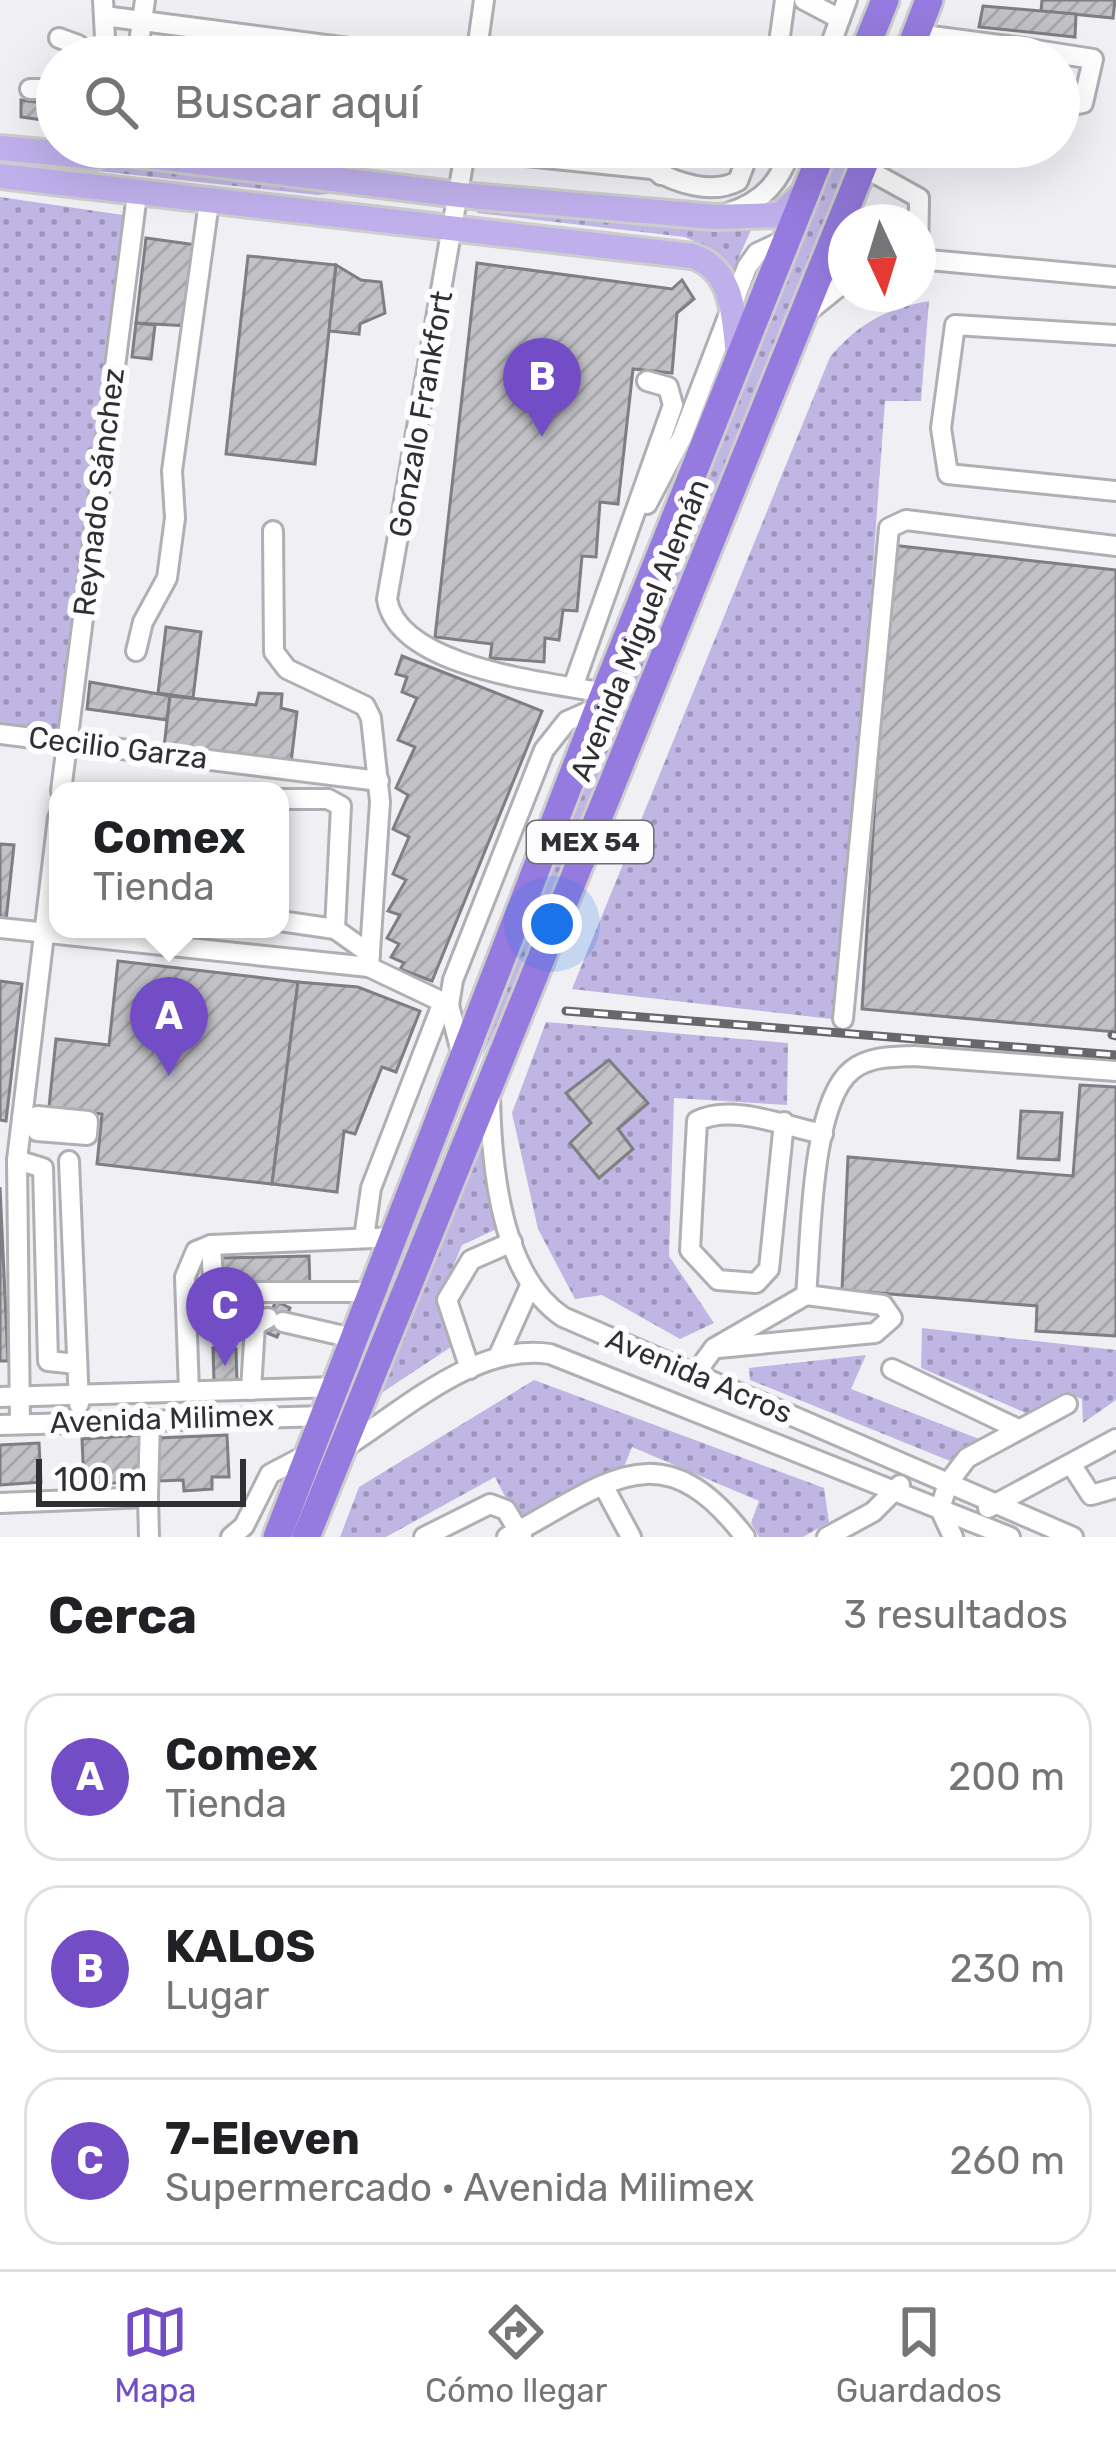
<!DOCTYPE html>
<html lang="es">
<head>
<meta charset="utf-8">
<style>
  :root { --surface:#fff; --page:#f6f6f6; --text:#202124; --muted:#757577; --line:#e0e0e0; --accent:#734dc6 }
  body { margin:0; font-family:Rubik,sans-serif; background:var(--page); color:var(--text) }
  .compass { position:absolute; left:828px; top:204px; width:108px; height:108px; border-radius:50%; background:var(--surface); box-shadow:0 12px 48px #0002; rotate:176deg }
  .scale { position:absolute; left:36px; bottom:30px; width:210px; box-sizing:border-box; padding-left:12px; border:6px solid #303032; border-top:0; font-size:33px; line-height:42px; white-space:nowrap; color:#303032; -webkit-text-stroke:9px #fdfdff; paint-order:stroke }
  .you { position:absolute; left:552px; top:924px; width:42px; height:42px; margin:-30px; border:9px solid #fff; border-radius:50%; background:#1a73e8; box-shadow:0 0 0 18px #1a73e833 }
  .badge { display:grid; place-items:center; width:78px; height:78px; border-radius:50%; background:var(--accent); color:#fff; font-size:39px; font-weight:700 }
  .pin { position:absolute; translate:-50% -99px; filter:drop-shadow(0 3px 6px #0008) }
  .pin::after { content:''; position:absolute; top:63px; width:42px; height:36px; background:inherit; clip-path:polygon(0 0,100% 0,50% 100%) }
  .popup { position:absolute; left:49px; top:782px; width:240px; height:156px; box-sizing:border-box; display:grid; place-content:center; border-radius:24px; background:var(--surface); filter:drop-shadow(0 3px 9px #0005); font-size:39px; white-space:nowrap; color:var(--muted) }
  .popup b { font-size:45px; color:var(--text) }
  .popup::after { content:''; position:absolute; left:50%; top:100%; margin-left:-24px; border:24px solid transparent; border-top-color:var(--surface) }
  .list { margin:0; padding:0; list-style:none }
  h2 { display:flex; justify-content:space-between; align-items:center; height:156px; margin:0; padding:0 48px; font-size:51px }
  h2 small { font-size:39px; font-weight:400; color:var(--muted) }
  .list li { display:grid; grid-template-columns:78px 1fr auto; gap:36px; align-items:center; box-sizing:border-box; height:168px; margin:0 24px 24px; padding:0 24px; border:3px solid var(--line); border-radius:36px }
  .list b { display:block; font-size:45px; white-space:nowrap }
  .list p { margin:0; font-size:39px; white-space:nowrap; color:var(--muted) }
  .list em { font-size:39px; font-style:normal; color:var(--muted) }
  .icon { flex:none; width:66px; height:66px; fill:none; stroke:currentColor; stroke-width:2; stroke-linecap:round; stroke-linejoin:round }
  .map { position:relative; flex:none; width:1116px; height:1537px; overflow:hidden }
  .search { position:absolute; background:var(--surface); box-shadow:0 12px 48px #0002; left:36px; right:36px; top:36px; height:132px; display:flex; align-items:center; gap:30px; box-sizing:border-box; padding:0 42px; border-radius:66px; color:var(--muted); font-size:45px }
  .sheet { height:732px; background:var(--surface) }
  nav { display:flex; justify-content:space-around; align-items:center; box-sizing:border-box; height:168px; border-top:3px solid var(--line); background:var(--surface); font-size:33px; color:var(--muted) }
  nav a { display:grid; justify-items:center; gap:6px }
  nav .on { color:var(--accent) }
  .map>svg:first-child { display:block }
  .grass { fill:url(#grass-dots) }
  .building { fill:url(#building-hatch); stroke:#7f7e83; stroke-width:3 }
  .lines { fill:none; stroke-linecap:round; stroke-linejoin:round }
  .minor-casing { stroke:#b0afb4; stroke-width:24 }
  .major-casing { stroke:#cdcdce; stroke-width:30 }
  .highway-casing { stroke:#cdcdce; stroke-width:33 }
  .minor { stroke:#fff; stroke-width:18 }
  .major { stroke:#bfb0ec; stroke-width:24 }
  .highway { stroke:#957bdf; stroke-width:27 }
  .rail-casing { stroke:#68686b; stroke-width:9 }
  .rail { stroke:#fdfdff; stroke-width:4.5; stroke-dasharray:14; stroke-linecap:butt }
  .labels { text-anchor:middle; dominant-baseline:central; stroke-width:12; stroke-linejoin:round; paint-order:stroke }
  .shield { fill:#fdfdff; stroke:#6e6e70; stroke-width:3 }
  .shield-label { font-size:27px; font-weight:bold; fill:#303032 }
  .street-label { font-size:30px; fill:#303032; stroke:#fdfdff }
</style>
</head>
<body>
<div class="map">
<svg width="1116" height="1537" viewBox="0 0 1116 1537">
  <defs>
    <pattern id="grass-dots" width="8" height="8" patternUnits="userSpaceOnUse" patternTransform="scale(3)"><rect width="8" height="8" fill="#bfb6e4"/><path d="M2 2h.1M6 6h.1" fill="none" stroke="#9c94b9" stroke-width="1.8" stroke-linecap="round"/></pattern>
    <pattern id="building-hatch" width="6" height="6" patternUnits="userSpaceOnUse" patternTransform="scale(3)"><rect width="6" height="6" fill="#c2c1c6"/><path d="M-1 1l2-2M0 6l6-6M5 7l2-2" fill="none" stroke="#a7a6ab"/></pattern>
  </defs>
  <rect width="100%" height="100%" fill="#f0eff4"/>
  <g class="grass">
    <polygon points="833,147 859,147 546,921 481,1059 541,888"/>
    <polygon points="36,156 118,166 149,163 344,192 318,195 34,164"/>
    <polygon points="0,197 123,215 59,736 0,729"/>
    <polygon points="477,209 752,228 730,277 712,250 685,237 477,213"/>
    <path d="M929,301L921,401H885L840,1020L572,989L830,357C859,323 886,309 929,301Z"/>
    <polygon points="546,1022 788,1043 787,1105 674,1098 669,1256 714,1323 680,1339 602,1295 575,1299 538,1229 512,1113"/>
    <polygon points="483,1127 501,1227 462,1245 437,1306 451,1347 377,1396"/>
    <polygon points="922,1328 1116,1350 1116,1400 1083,1423 1082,1399 1064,1392 1026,1413 921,1368"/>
    <polygon points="866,1355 851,1389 987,1442 950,1461 750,1380 749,1368"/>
    <polygon points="534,1380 824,1488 829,1522 803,1537 759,1537 751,1523 759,1501 632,1447 624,1467 518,1522 495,1477 386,1537 340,1537 359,1487"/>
  </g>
  <g class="building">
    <polygon points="1042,0 1115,0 1113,18 1041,11"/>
    <polygon points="983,6 1076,14 1075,37 979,27"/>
    <polygon points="21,100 57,105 57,122 21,117"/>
    <polygon points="677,147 720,147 719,163 676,162"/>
    <polygon points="146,238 197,245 188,326 136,323"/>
    <polygon points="248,256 336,265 315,464 226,454"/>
    <polygon points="477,263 672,289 682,280 694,299 677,313 672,373 633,369 618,504 600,502 596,557 582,556 577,611 563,610 559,640 545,638 544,662 490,658 492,644 435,637"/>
    <polygon points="336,265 361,280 381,282 385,313 360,324 359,334 329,331"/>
    <polygon points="136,323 155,325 151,359 132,357"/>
    <polygon points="891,545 1116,570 1116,1032 862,1009"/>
    <polygon points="166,627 201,632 193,698 158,693"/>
    <polygon points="402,656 542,711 432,981 400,969 404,963 391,957 399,944 387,938 400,915 388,911 406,880 393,874 409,837 393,829 408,795 396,788 415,747 398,740 417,698 402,692 407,677 396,674"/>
    <polygon points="90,682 170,696 167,720 87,709"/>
    <polygon points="259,693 282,694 281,708 297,712 291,763 164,747 170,696 256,705"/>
    <polygon points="0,844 14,845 6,921 0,920"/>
    <polygon points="92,929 192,929 191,941"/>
    <polygon points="118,961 298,982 272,1184 97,1164 102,1114 49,1107 56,1039 109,1045"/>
    <polygon points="0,981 22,984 6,1121 0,1120"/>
    <polygon points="298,982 358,987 420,1011 396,1072 382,1067 355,1134 344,1131 337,1192 272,1184"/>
    <polygon points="609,1060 648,1103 618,1129 633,1149 599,1178 570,1143 591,1123 566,1093"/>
    <polygon points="1080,1085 1116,1087 1116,1336 1036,1331 1037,1306 842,1290 848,1157 1073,1176"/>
    <polygon points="1021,1111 1062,1113 1059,1160 1018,1158"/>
    <polygon points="0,1187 8,1361 0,1361"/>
    <polygon points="309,1256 310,1289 221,1291 219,1258"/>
    <polygon points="276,1301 290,1308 277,1337 262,1331"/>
    <polygon points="213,1348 236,1349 237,1383 214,1383"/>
    <polygon points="142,1435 144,1481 84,1485 82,1439"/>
    <polygon points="227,1435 229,1477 212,1477 212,1489 184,1491 183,1480 159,1481 157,1438"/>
    <polygon points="39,1443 41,1482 0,1485 0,1445"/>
  </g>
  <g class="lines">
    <g class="minor-casing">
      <g id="minor">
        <polyline points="103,0 106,57"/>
        <polyline points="804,0 840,19"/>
        <polyline points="104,16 418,57"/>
        <polyline points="916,34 1023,48 1020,57"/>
        <polyline points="59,38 78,45 79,57"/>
        <polyline points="1023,48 1093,59 1083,103 1059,108"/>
        <polyline points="137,57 145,0"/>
        <polyline points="205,57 209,30"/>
        <polyline points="476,57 484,0"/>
        <polyline points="777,57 785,0"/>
        <polyline points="826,57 847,0"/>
        <polyline points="30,89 57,89"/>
        <polyline points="418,147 421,147"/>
        <path d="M466,147L387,599C398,668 547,682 605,693"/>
        <path d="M499,147L506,154L652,169C676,183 712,195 738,181L751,147"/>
        <polyline points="863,167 919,198 918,259"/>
        <polyline points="661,175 665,147"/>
        <polyline points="319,178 323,147"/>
        <path d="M728,213C764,201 780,182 792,147"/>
        <polyline points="918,259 1116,277"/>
        <polyline points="809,311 846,281"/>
        <polyline points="1116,335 955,325 941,428 948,474 1116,491"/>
        <polyline points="647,504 682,437 747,267 757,253 787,239"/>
        <polyline points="273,531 274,652 287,669 365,706 371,718 380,802 369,967"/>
        <polyline points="136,651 143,622 167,578 175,518 172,471 209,202"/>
        <polyline points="573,687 673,405 668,387 647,381"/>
        <polyline points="0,734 379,781"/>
        <polyline points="61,791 137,194"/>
        <polyline points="280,799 328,799 341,806 335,929 370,954"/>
        <polyline points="280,921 335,929"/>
        <polyline points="0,928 369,967 449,1005"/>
        <polyline points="843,1019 889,528 906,520 1116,546"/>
        <polyline points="462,1056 449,1005 453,980 544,750 567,721 599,707"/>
        <path d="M490,1094C491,1164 500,1275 563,1317L1073,1537"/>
        <polyline points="22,1120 37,1123 37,1131 87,1135 88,1121 37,1116 37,1123"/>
        <path d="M784,1122L769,1269L756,1283L718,1280L690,1250L697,1121C733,1103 786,1127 823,1134"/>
        <polyline points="17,1160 43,1168 48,1361 77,1364"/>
        <polyline points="69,1161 79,1404"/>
        <polyline points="364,1238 371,1188 443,1002"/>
        <polyline points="211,1245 213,1280 221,1292 375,1292"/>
        <polyline points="283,1322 357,1339"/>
        <polyline points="718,1348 875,1333 892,1318 883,1305 806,1295"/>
        <polyline points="499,1355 530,1286"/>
        <polyline points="470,1369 447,1300 471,1260 512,1242"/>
        <polyline points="892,1369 1018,1429"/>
        <path d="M695,1374L714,1348L806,1295C811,1242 810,1103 852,1070C869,1056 893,1057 914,1056L1116,1071"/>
        <polyline points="251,1390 255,1325 268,1318"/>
        <polyline points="189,1392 185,1277 196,1251 211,1245 397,1237"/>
        <polyline points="0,1397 337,1387"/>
        <polyline points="20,1424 17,1160 58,818"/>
        <polyline points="0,1425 325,1416"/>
        <path d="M344,1448C403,1411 477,1342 550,1354L1010,1537"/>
        <polyline points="1071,1464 1091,1495 1116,1488"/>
        <polyline points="603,1485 631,1537"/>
        <polyline points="148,1497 149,1537"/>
        <polyline points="0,1503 148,1497 150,1419"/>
        <polyline points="988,1508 1116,1439"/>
        <polyline points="231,1537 244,1526 270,1474 310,1453"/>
        <polyline points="424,1537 490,1504 506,1510 522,1537"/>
        <path d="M507,1537C604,1486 660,1425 745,1537"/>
        <polyline points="827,1537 873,1512 900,1485"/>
        <polyline points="953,1537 940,1509 948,1483 967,1458 1067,1404"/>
      </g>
    </g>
    <g class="major-casing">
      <g id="major">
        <polyline points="78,147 460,195 714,217 780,215 805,192"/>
        <polyline points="0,148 96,157"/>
        <path d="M0,176L692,256C737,270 733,322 739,362"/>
      </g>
    </g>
    <g class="highway-casing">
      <g id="highway">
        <polyline points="862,57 885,0"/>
        <polyline points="907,57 929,0"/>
        <polyline points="277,1537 599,707 824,147"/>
        <polyline points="306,1537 871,147"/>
      </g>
    </g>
    <use href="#minor" class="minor"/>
    <use href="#major" class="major"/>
    <use href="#highway" class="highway"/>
    <g class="rail-casing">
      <g id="rail">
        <polyline points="566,1011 1116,1055"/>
        <polyline points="1112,1035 1116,1036"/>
      </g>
    </g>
    <use href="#rail" class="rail"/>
  </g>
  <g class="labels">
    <rect class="shield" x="527" y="821" width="126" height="42" rx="9"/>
    <g class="shield-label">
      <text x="590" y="842">MEX 54</text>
    </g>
    <g class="street-label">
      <text transform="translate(421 414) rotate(-80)">Gonzalo Frankfort</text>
      <text transform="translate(99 492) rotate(-83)">Reynado Sánchez</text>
      <text transform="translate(640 630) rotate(-68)">Avenida Miguel Alemán</text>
      <text transform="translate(118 748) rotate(7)">Cecilio Garza</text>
      <text transform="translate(699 1376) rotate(23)">Avenida Acros</text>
      <text transform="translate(162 1419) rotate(-2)">Avenida Milimex</text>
    </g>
  </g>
</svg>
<svg class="compass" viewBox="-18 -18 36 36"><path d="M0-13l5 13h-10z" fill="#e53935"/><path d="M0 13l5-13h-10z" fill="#757577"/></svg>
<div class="scale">100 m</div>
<div class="you"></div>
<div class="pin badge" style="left:169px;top:1076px">A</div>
<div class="popup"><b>Comex</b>Tienda</div>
<div class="pin badge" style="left:542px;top:437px">B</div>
<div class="pin badge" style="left:225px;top:1366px">C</div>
<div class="search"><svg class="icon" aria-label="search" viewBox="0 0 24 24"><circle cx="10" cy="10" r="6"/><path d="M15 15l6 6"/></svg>Buscar aquí</div>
</div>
<section class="sheet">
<h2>Cerca<small>3 resultados</small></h2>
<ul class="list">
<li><span class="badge">A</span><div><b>Comex</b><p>Tienda</p></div><em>200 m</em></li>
<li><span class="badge">B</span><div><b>KALOS</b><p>Lugar</p></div><em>230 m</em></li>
<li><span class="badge">C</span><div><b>7-Eleven</b><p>Supermercado · Avenida Milimex</p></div><em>260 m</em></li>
</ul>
</section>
<nav>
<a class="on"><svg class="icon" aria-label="map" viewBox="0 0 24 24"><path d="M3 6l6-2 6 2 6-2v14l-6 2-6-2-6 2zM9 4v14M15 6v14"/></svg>Mapa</a>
<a><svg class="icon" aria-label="directions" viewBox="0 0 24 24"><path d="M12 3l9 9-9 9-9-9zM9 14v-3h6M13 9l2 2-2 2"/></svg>Cómo llegar</a>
<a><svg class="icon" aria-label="saved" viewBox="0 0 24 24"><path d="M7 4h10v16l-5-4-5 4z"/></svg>Guardados</a>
</nav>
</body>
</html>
